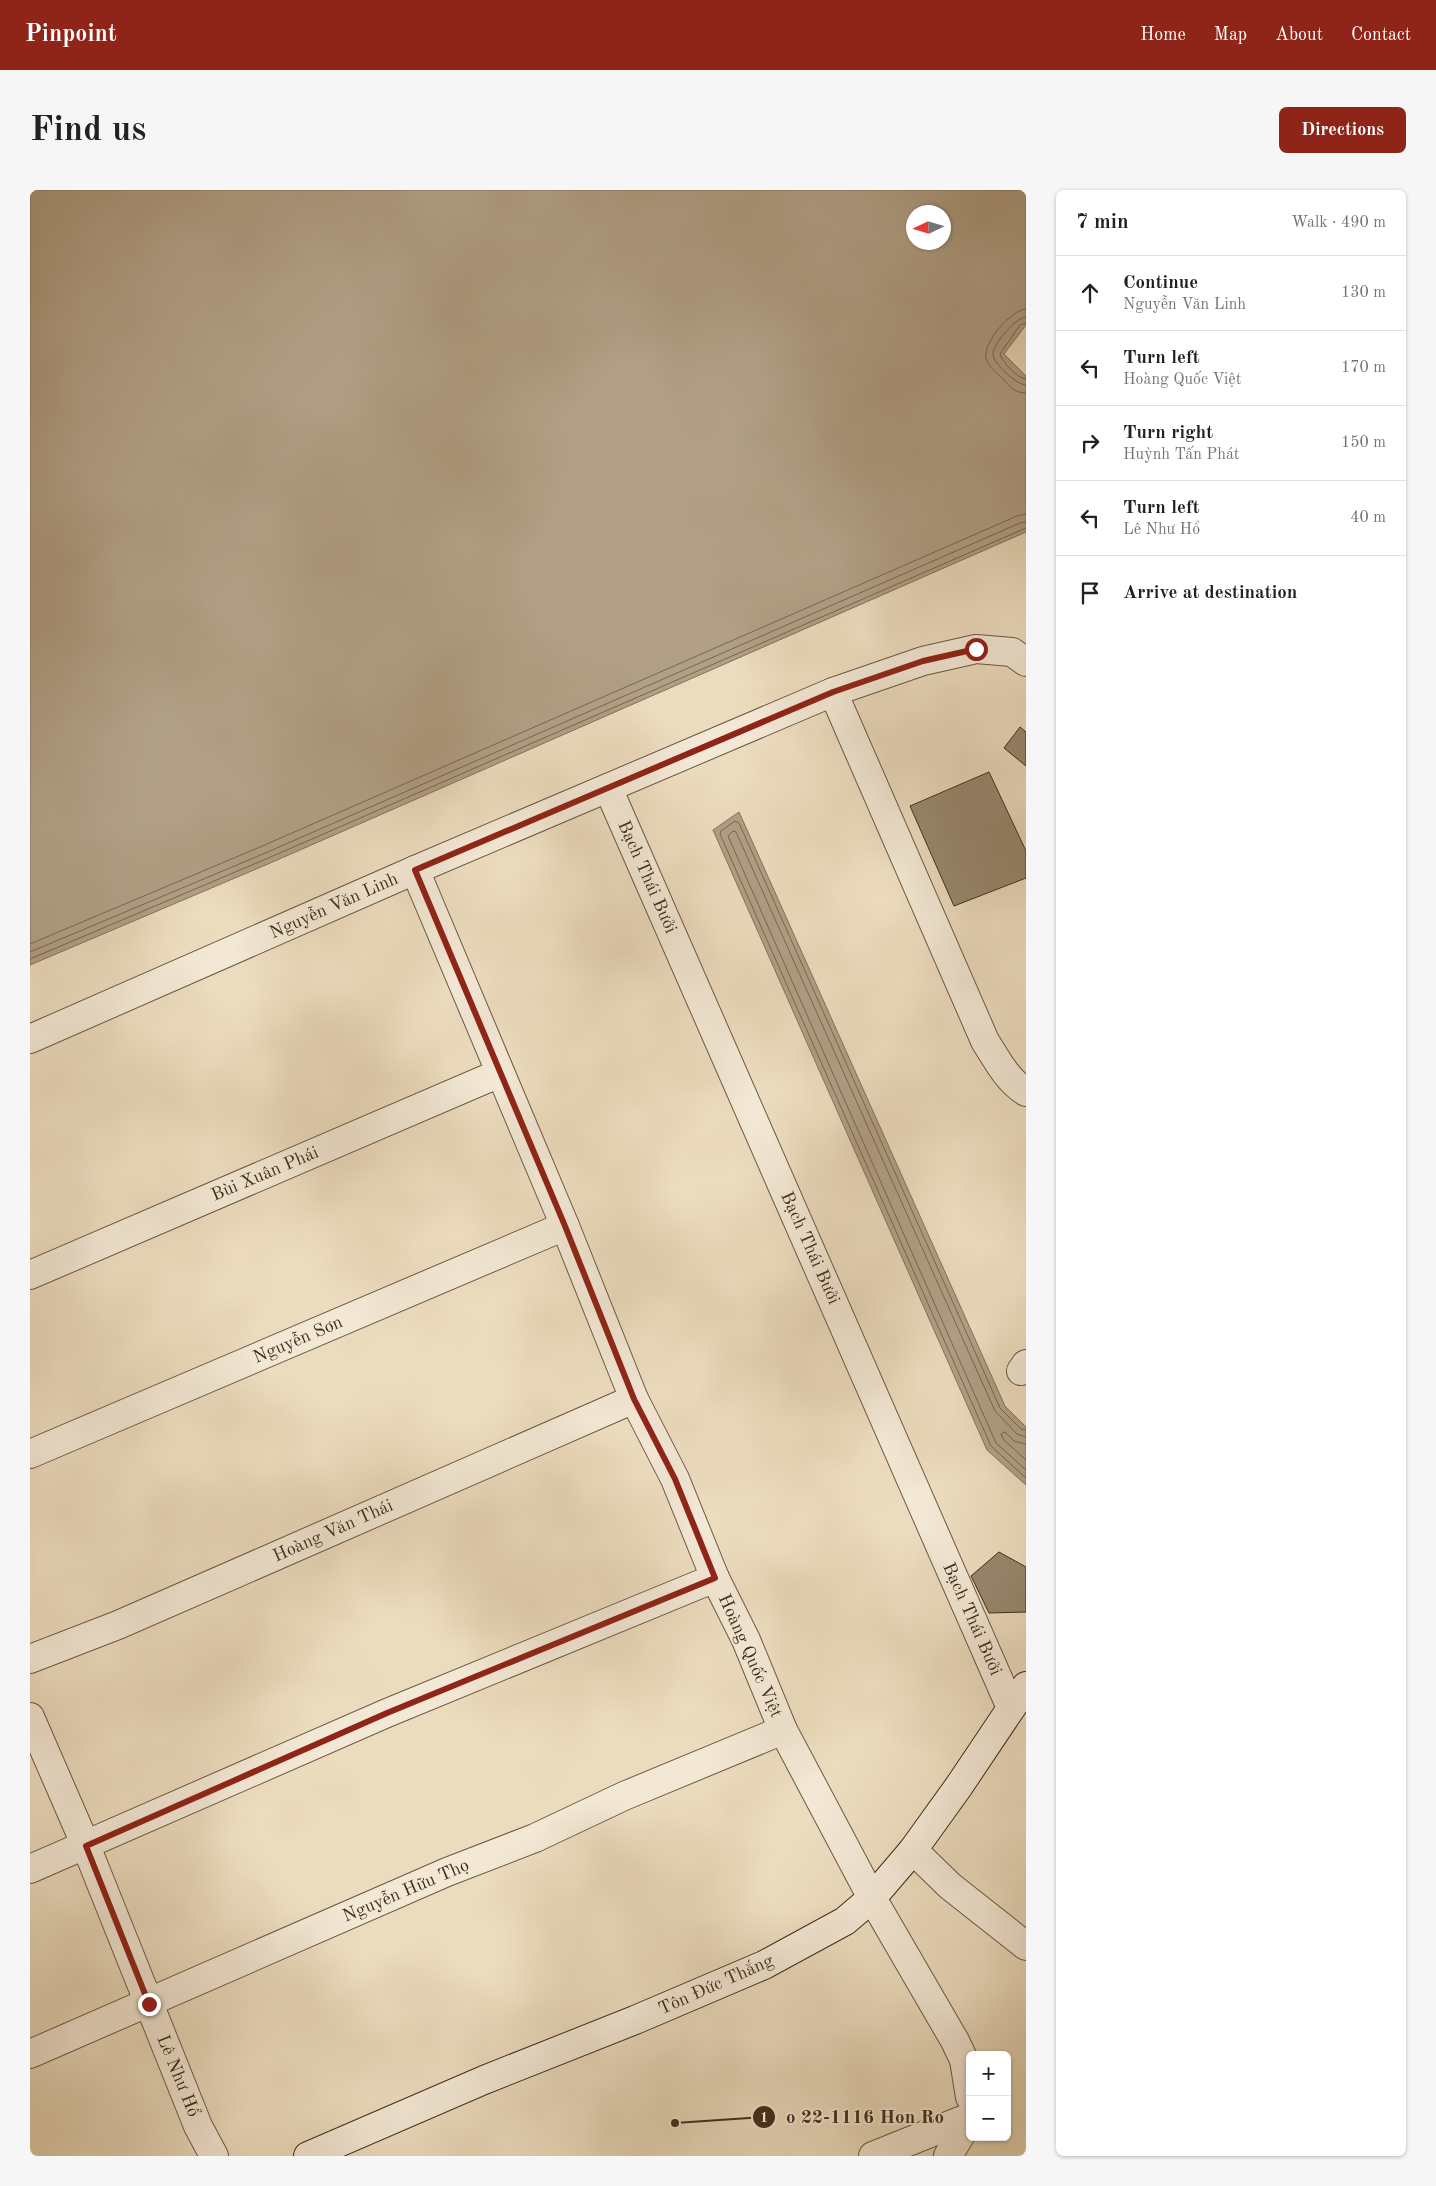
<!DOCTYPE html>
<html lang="en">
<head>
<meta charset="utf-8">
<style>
  :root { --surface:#fff; --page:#f6f6f6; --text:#202124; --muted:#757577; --line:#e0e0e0; --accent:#8f2418 }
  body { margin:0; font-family:"Old Standard TT",serif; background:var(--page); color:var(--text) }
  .controls { position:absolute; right:15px; bottom:15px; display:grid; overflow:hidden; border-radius:8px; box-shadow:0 1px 4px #0004 }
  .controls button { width:45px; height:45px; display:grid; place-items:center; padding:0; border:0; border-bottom:1px solid var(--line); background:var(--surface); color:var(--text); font:25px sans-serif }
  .compass { position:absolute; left:876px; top:15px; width:45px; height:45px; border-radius:50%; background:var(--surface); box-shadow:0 1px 4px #0004; rotate:266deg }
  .stop { position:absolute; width:15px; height:15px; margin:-11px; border:4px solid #8f2418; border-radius:50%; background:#fff }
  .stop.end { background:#8f2418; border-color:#fff; box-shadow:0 1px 5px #0008 }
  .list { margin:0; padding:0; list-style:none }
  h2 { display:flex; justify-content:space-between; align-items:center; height:65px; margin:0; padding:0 20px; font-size:21px }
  h2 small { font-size:16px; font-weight:400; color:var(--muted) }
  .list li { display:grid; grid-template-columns:32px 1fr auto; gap:15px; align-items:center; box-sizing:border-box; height:75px; padding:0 20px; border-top:1px solid var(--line) }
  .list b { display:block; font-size:19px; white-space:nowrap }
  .list p { margin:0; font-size:16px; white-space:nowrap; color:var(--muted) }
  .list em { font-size:16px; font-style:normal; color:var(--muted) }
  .icon { flex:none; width:28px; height:28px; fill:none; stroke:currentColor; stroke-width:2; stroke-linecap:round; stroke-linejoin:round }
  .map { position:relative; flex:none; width:996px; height:1966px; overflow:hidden; border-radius:8px }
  header { display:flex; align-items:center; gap:30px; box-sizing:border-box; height:70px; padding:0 25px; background:var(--accent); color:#fff }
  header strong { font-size:24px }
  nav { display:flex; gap:28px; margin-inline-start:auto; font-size:18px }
  .intro { display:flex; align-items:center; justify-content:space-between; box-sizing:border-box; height:120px; padding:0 30px }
  h1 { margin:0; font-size:35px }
  .button { padding:12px 22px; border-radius:8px; background:var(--accent); color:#fff; font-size:18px; font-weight:700 }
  main { display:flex; gap:30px; padding:0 30px }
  aside { flex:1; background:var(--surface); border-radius:8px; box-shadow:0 1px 4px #0004 }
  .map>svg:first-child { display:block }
  .water { fill:#b1a086; stroke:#83725b; fill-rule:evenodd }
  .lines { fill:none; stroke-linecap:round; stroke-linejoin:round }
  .shore { stroke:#786650; stroke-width:1 }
  .building { fill:#98886f; stroke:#3e2d1a }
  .minor-casing { stroke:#6a5943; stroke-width:30 }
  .tertiary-casing { stroke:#6a5943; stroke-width:30 }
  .secondary-casing { stroke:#3e2d1a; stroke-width:30 }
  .minor { stroke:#f3e8d5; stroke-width:28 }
  .tertiary { stroke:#f3e8d5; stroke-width:28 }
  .secondary { stroke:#f3e8d5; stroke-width:28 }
  .route { stroke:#8f2418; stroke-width:6 }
  .labels { text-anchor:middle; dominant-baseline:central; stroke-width:4; stroke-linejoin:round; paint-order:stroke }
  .street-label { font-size:18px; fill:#3e2d1a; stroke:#f3e8d5 }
  .leader { fill:none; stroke:#3e2d1a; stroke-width:2 }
  .callout-dot { fill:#3e2d1a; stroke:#f3e8d5; stroke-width:2 }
  .mark-label { font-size:15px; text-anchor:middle; font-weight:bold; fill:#fff }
  .callout-label { font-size:19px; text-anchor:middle; font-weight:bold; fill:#3e2d1a; stroke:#f3e8d5; stroke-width:4; stroke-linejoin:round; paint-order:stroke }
</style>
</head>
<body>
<header>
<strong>Pinpoint</strong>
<nav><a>Home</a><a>Map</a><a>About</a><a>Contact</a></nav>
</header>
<div class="intro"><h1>Find us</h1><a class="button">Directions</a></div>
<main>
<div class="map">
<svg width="996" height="1966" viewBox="0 0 996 1966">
  <rect width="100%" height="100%" fill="#ecdcbe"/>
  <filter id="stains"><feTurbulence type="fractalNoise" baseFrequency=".004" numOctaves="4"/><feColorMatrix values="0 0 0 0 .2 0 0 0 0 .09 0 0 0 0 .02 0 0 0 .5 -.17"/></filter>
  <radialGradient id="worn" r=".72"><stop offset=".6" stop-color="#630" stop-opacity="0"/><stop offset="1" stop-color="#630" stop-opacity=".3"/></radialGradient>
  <g class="water">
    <path d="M0,0H996V135L974,164L996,186V342L238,674L0,775ZM884,22H914V52H884Z"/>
    <polygon points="709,622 975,1216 996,1237 996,1295 957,1260 683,640"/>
  </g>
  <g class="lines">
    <g class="shore">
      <path d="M996,119C981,120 953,152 956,168C958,177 967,183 973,189C980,197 985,203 996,203"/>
      <path d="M996,127C986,127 963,154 963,164C963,174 987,195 996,195"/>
      <path d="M996,133L990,135L970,164C972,172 987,188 996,189"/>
      <polyline points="0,754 230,657 987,326 996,324"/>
      <polyline points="0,762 233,664 990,333 996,332"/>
      <polyline points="0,769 236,669 996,338"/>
      <polyline points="996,1240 991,1239 970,1218 709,633 705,631 691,641 690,644 961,1256 996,1288"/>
      <polyline points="996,1247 987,1244 965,1221 706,642 703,641 698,646 966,1253 996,1280"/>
      <polyline points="996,1254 984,1251 975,1242 971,1244 973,1249 996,1270"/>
    </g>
  </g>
  <g class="building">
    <polygon points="990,537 996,542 996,576 974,558"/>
    <polygon points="959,582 996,661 996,688 924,716 880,616"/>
    <polygon points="969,1362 996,1377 996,1422 959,1423 941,1386"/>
  </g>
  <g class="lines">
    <g class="minor-casing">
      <g id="minor">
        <path d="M803,502L955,851C967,870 977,890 996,902"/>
        <polyline points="578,598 981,1518"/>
        <polyline points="385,680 535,1036 604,1209 645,1289 685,1388 716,1450 753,1540 842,1708 925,1851 934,1870 940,1907"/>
        <polyline points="0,1085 470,883"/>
        <polyline points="991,1181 996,1174"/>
        <polyline points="0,1264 535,1036"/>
        <polyline points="0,1469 88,1435 239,1369 604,1209"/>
        <polyline points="0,1527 56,1656 168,1936 184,1966"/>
        <polyline points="883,1660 920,1696 996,1756"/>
        <polyline points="0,1679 357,1523 685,1388"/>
        <polyline points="0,1864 417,1682 505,1648 594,1606 753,1540"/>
        <polyline points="843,1966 940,1927"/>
        <polyline points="918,1966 940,1929"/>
      </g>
    </g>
    <g class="tertiary-casing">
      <polyline id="tertiary" points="0,849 385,680 803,502 893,471 946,459 982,462 996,472"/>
    </g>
    <g class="secondary-casing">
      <polyline id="secondary" points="278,1966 454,1890 605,1830 734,1775 815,1731 842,1708 883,1660 929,1596 996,1496"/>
    </g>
    <use href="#minor" class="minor"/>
    <use href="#tertiary" class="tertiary"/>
    <use href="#secondary" class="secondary"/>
  </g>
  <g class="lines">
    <polyline class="route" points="119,1814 56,1656 357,1523 685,1388 645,1289 604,1209 535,1036 385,680 803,502 893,471 946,459"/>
  </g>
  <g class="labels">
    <g class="street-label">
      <text transform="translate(617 687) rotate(66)">Bạch Thái Bưởi</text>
      <text transform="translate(304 716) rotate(-24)">Nguyễn Văn Linh</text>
      <text transform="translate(235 984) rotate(-23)">Bùi Xuân Phái</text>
      <text transform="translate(780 1058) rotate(66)">Bạch Thái Bưởi</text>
      <text transform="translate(268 1150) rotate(-23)">Nguyễn Sơn</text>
      <text transform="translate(303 1341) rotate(-24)">Hoàng Văn Thái</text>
      <text transform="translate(942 1429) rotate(66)">Bạch Thái Bưởi</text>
      <text transform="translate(720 1466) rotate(66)">Hoàng Quốc Việt</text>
      <text transform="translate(376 1701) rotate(-23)">Nguyễn Hữu Thọ</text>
      <text transform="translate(686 1795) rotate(-24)">Tôn Đức Thắng</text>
      <text transform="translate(148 1886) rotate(68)">Lê Như Hổ</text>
    </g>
  </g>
  <path class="leader" d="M645 1933L734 1927"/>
  <g class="callout-dot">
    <circle cx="645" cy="1933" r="5"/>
    <circle cx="734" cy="1927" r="12"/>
  </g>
  <g class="mark-label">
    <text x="734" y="1932">1</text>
  </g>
  <g class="callout-label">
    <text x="835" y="1933">o 22-1116 Hon Ro</text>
  </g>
  <rect width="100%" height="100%" filter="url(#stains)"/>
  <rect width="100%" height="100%" fill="url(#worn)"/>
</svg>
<div class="controls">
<button>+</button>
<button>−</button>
</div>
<svg class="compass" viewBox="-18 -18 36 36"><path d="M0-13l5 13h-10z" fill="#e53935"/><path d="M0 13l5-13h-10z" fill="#757577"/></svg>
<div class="stop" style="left:946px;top:459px"></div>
<div class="stop end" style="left:119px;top:1814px"></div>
</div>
<aside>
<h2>7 min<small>Walk · 490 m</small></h2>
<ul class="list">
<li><svg class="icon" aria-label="ahead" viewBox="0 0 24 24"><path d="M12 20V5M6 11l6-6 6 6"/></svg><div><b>Continue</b><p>Nguyễn Văn Linh</p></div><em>130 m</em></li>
<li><svg class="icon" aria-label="left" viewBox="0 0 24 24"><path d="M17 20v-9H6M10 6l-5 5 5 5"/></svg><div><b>Turn left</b><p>Hoàng Quốc Việt</p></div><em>170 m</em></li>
<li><svg class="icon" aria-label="right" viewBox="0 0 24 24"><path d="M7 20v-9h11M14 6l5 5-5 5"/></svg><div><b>Turn right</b><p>Huỳnh Tấn Phát</p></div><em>150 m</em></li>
<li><svg class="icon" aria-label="left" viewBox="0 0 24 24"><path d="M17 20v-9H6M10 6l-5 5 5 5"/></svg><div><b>Turn left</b><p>Lê Như Hổ</p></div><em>40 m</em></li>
<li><svg class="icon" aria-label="arrive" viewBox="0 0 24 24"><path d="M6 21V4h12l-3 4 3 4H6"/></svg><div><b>Arrive at destination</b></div></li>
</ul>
</aside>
</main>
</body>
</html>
